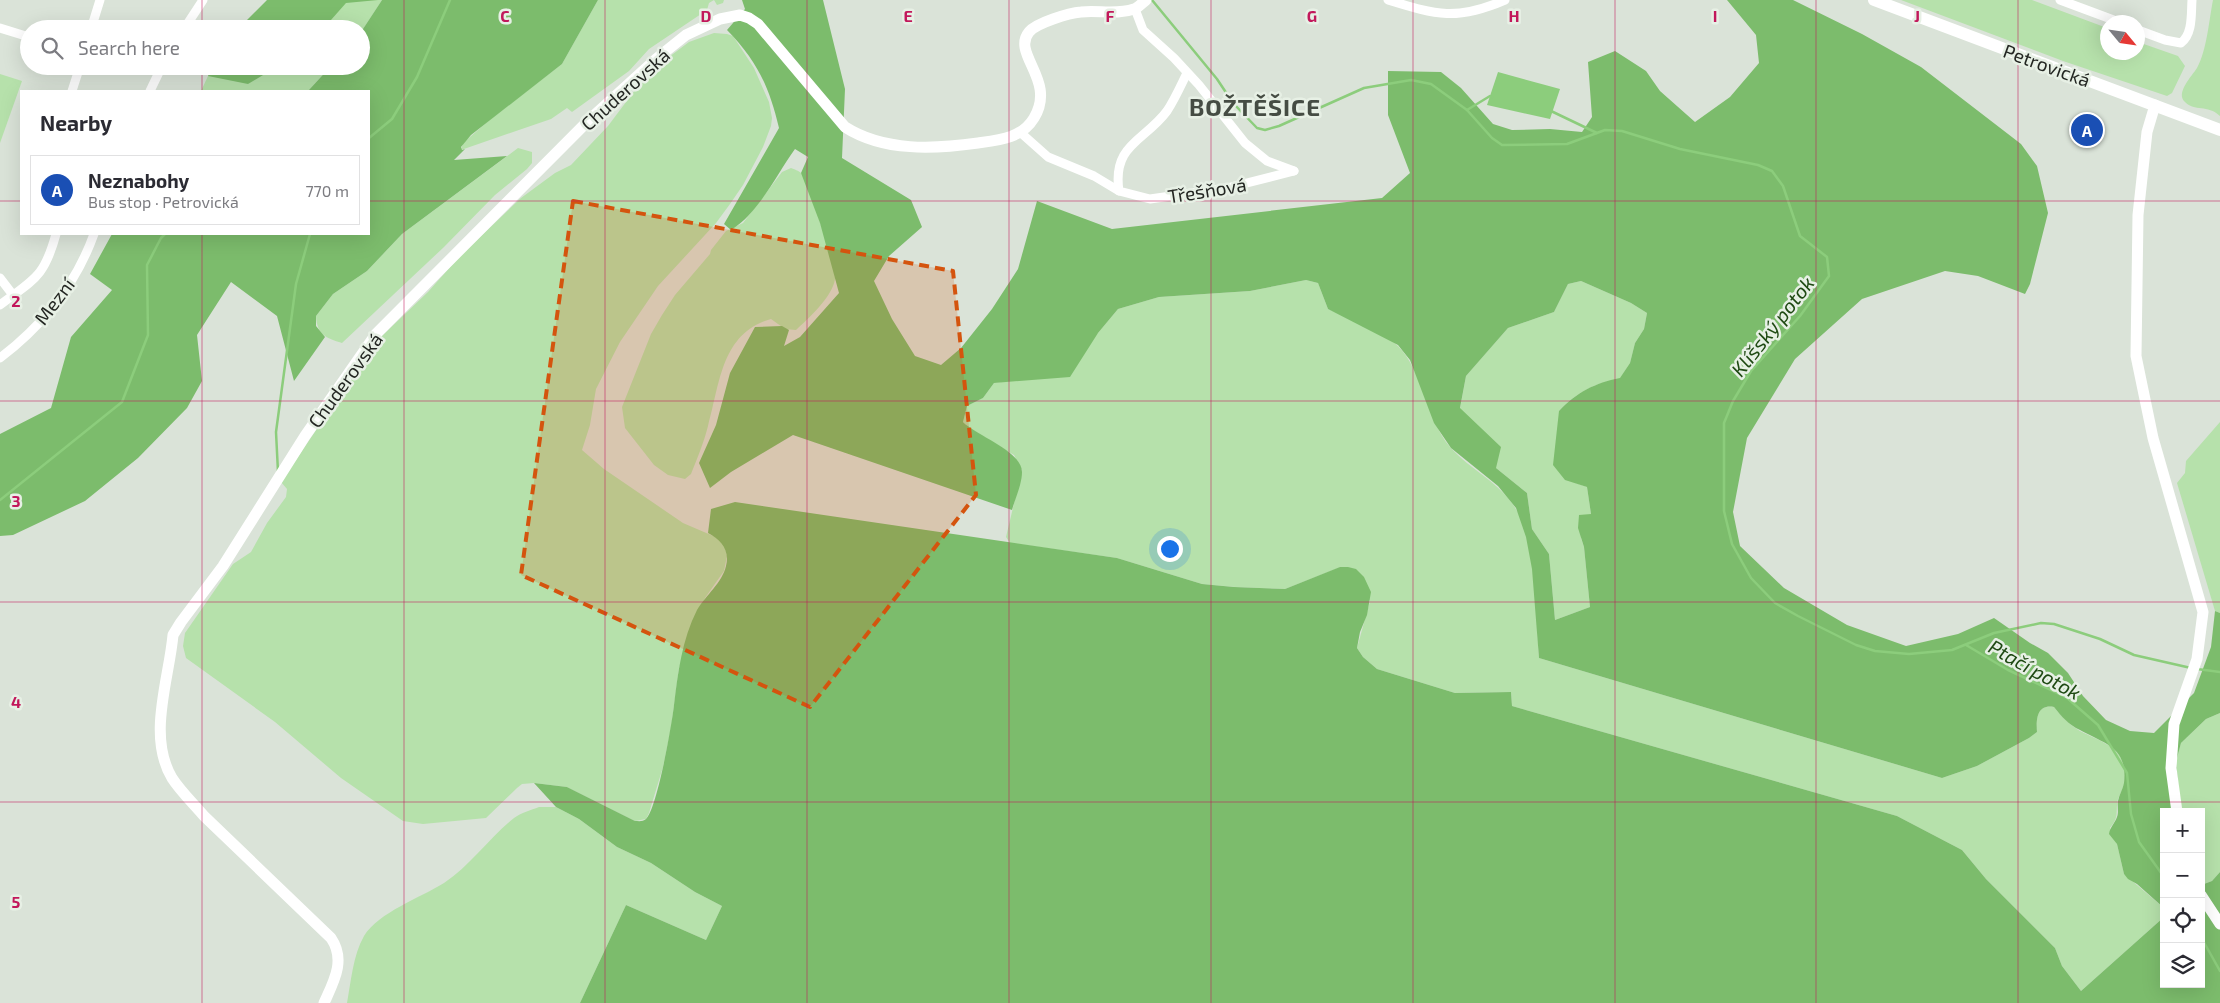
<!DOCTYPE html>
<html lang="en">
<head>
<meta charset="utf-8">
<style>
  :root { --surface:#fff; --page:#f2f2f3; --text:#2b2b33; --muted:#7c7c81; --line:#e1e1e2; --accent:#2563eb }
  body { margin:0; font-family:"Exo 2",sans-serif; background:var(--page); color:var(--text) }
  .controls { position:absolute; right:15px; bottom:15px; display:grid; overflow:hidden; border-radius:0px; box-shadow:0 5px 20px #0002 }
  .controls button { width:45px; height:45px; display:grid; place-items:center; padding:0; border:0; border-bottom:1px solid var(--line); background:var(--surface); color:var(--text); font:25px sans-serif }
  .compass { position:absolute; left:2100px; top:15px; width:45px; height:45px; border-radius:50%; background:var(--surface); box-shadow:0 5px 20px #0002; rotate:119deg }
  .you { position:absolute; left:1169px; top:548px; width:18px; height:18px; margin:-12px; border:4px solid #fff; border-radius:50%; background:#1a73e8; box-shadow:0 0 0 8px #1a73e833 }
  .badge { display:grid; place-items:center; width:32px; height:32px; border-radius:50%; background:var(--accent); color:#fff; font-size:16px; font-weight:700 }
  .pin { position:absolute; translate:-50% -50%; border:2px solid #fff; box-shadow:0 1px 5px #0006 }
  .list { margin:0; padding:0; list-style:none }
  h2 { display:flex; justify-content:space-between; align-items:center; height:65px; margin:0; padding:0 20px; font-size:21px }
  h2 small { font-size:16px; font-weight:400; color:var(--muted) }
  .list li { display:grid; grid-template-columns:32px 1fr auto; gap:15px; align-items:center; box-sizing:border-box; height:70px; margin:0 10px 10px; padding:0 10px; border:1px solid var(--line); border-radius:0px }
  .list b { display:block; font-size:19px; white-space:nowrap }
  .list p { margin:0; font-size:16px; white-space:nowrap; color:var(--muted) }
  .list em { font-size:16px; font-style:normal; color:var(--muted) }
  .icon { flex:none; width:28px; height:28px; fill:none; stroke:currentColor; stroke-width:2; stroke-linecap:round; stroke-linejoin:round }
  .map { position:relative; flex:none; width:2220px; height:1003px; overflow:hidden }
  .search { position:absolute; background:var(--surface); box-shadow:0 5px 20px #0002; left:20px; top:20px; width:350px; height:55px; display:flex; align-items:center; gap:12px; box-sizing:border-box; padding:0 18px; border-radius:28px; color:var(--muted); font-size:19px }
  .panel { position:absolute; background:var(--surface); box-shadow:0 5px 20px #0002; left:20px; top:90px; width:350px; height:145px; border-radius:0px }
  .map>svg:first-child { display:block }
  .green { fill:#b6e1ab }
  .forest { fill:#7cbc6c; fill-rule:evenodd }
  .water { fill:#8ccd7c }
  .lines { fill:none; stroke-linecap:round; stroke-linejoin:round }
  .stream { stroke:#8ccd7c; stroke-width:2.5 }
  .minor { stroke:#fff; stroke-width:9 }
  .tertiary { stroke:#fff; stroke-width:11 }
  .secondary { stroke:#fff; stroke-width:12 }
  .marked { fill:#d4540e; fill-opacity:0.2; stroke:#d4540e; stroke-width:4; stroke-dasharray:10 6; stroke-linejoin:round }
  .grid { fill:none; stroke:#c2185b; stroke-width:1; stroke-opacity:0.55 }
  .labels { text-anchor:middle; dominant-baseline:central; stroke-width:5; stroke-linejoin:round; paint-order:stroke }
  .street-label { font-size:19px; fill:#232622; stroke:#e7f0e5 }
  .water-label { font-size:20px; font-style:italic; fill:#1f4a13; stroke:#e7f0e5 }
  .district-label { font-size:24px; font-weight:bold; letter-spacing:1px; fill:#454c43; stroke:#e7f0e5 }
  .grid-label { font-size:16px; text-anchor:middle; font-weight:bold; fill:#c2185b; stroke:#e7f0e5; stroke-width:5; stroke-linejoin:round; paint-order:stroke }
</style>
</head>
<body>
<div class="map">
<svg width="2220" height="1003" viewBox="0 0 2220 1003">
  <rect width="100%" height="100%" fill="#dae3d8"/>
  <g class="green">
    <polygon points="307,0 382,0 361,32 361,29 269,29"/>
    <polygon points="598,0 724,0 723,3 717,5 714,0 709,3 707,10 649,49 629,71 572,112 567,108 551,119 461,150 463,143 493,117 562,64"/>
    <polygon points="1901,0 2032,0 2107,28 2108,52 2138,52 2138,42 2178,56 2185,66 2172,93 2167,96 2063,61"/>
    <path d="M2213,0H2220V116C2207,104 2195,112 2185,102C2175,93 2192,76 2197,68C2207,50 2209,20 2213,0Z"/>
    <polygon points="714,33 727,34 733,36 754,68 769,102 772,118 771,126 763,147 743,185 730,204 716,223 658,286 620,342 596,389 590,425 582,450 604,469 683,523 718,538 725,546 727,556 724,571 705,598 679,668 671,728 663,767 649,813 646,819 635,821 567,787 534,783 522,784 517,788 486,818 423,824 403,821 341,778 275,722 186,658 183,646 185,633 233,564 251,552 267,523 286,497 287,489 281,482 331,408 364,353 428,292 459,257 521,198 555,173 571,165 608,126 638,86 661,63 689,42"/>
    <polygon points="221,66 331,66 308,91 201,91 208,76"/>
    <polygon points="0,74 22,81 0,143"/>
    <path d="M518,148L532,152V163L527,169L495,195L444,247L342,343C326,338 317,335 316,316L333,294L367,271L402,234Z"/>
    <path d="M791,168C794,169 799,171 801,173C808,180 836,269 835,279C833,296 808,319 796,330L785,329L771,319C721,333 720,384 708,426C704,442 697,459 691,474L685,479L668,475L654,465L625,428L622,407L651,334L662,315L675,295L710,254L711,250L726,231L743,223L782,172Z"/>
    <path d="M1306,280L1318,283L1328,309C1346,316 1386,334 1398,346C1423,371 1425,417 1450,447C1473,473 1507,485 1521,519C1537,559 1536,616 1539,658L1942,778L1977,766L2029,738L2037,732C2036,719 2037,704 2054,707C2061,716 2070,725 2080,731C2104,743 2130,749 2124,784C2123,789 2120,794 2118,799C2115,812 2120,816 2110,828L2117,844L2124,874L2164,908V917L2081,991L2062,966L2055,948L1986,879L1962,850L1897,816L1512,706L1511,692L1455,693L1377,669L1363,657L1357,648L1370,601L1341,567L1285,589L1235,587L1202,584L1117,558L1010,543L1006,537L1022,470L1014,455L971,429L963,422L967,406L983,398L994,383L1023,379L1098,333L1118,309L1159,297L1250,291Z"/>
    <path d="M1581,281L1631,303L1647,313L1644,329L1635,343L1630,363L1620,379C1595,383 1577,392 1559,411L1565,479L1587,487L1591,514L1581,538L1584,547L1590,607L1555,620L1549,554L1532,529L1527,493L1496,468L1460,409L1466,376L1508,328L1554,312L1568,284Z"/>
    <polygon points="2220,422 2220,613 2215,611 2177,483 2185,473 2186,461"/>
    <polygon points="2220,713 2220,872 2212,881 2204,884 2201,882 2201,812 2181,812 2176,762 2181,743 2206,719"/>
    <path d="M539,807H556L579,819L617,847L651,863L695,892L722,906L706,940L626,905L580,1003H347C351,982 353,955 364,936C379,912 420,898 444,883C471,865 489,838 514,818C521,813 531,810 539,807Z"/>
  </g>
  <g class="forest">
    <polygon points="267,0 378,0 346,3 323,29 238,29"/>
    <polygon points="382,0 598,0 562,64 471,135 461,147 462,150 465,149 454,160 507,156 402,234 367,271 333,294 316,316 316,326 325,337 294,381 277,316 231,282 197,335 202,381 187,408 138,458 85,501 13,535 0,536 0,434 51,408 71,337 112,290 90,274 112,234 369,234 369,91 308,91 331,66 361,66 361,32"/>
    <path d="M742,0H823L845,89L842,158L911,200L922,227L889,256L874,281L892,319L915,356L941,365L961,348L992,309L1018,269L1037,201L1112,229L1382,198L1410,173L1388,115V71L1441,72L1461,88L1493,124L1512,130L1550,129L1582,132L1592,117L1588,62L1615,51L1646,71L1660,91L1695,122L1730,97L1759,63L1756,35L1727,0H1793L1862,34L1921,67L2021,144L2037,166L2048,213L2030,284L2025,294L1978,276L1945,271L1862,299L1795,359L1747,438L1733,512L1740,546L1784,588L1847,625L1906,646L1958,634L1994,618L2030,643L2048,653L2068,673L2083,696L2106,720L2130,731L2154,733L2194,693L2211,647L2215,611L2220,613V713L2206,719L2181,743L2176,762L2181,812H2164V908L2137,884L2128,879L2124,874L2117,844L2109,834C2110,827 2115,823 2117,817C2119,812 2117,806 2118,801C2119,795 2123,789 2124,783C2128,747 2105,744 2080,730C2069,725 2061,716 2054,707C2037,704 2036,719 2037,732L2029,738L1977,766L1942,778L1539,658L1532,569L1526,537L1516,508L1498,486L1451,448L1434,423L1410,360L1398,345L1328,309L1318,283L1306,280L1250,291L1159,297L1118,309L1098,333L1070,377L994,383L983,398L967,406L963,422C977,436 1022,451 1022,472C1022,484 1015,499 1012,510L793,435L731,472L710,488L699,463L716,425L730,373L755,327L782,326L789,330L784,346L800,337L839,293L820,223L801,173L808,157L795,149C776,175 759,213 731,230L724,224L779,128C769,86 757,61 727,30L745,9ZM1581,281L1631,303L1647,313L1644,329L1635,343L1630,363L1620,378C1595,383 1577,392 1559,411L1553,465L1565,480L1587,487L1591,514L1579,515L1578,528L1584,547L1590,607L1555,620L1549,554L1532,529L1527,493L1496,468L1501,447L1460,408L1466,376L1508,328L1554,312L1568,284Z"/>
    <polygon points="213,66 278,66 248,84 208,76"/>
    <path d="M735,502L1117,558L1202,584L1234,587L1285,589L1340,567H1348L1356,569L1364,577L1371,592L1367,615L1360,632L1357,648L1363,657L1377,669L1455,693L1511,692L1512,706L1897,816L1962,850L1986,879L2055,948L2062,966L2081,991L2164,917V984H2201V882L2204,884L2212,881L2220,872V1003H580L626,905L706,940L722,906L695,892L651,863L617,847L579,819L556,807L534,783L567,787L635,821C638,821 643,822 646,819C657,809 672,724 674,705C678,672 682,640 697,610C706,595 722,583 726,566C730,550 721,540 708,533L711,509Z"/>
  </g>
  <polygon class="water" points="1498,72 1560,89 1550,119 1487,105"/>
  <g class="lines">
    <g class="stream">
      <polyline points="1152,0 1217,79 1233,103 1257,128 1265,130 1279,126 1364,88 1411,80 1431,84 1467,110 1492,138 1502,145 1567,144 1605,130 1622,131 1680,149 1758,165 1772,171 1783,186 1800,236 1827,257 1829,276 1800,316 1751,371 1733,401 1724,423 1724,511 1732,544 1751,578 1775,603 1798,616 1856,645 1875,651 1909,654 1952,650 1994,633 2041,623 2054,624 2100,639 2134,655 2191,668"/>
      <polyline points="1467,110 1490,96 1492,97"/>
      <polyline points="1551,111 1597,133"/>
      <polyline points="369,138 392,119 417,77 450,0"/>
      <polyline points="278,472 276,432 296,284 310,234"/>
      <polyline points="0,500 122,402 148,335 147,265 161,238 165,234"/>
      <polyline points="1966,645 2008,670 2066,697 2098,725 2127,773 2131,814 2139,842 2164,877"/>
      <polyline points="2197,669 2220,672"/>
      <polyline points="2201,937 2220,971"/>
    </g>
    <g class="minor">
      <path d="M1388,0C1437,15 1456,21 1505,0"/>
      <polyline points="2060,0 2119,22"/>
      <polyline points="1135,9 1143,30 1174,58 1199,85 1245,143 1267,161 1294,171"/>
      <polyline points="0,28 29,37"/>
      <polyline points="91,29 100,0"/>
      <polyline points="184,29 203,0"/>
      <path d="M2138,30L2165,40L2181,43C2193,34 2191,14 2192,0"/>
      <path d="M1187,73C1181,85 1175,99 1167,111C1145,141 1112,144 1119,191L1150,199L1227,188L1294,171"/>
      <polyline points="72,91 80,66"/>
      <polyline points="150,91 162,66"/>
      <polyline points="1021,133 1048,157 1094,176 1119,191"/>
      <polyline points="0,278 13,295"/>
      <path d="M0,305C34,279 44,278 56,234"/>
      <path d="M0,358C42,326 76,284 94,234"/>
    </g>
    <g class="tertiary">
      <polyline points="2155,105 2147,132 2138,215 2136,356 2153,438 2203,612 2197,659 2174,724 2171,768 2177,812"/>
      <polyline points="2201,895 2220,924"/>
      <path d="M324,1003C334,981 346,960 331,938L204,816C194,804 181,792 172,778C147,736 169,680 173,635L181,622L223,566L305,436L376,334L590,119L656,59L686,35L720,19L740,15L749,18L758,24L845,127C884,152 935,149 978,143C1000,140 1022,138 1034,118C1057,80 1011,54 1029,32C1036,23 1069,13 1081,12C1098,10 1117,15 1134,9C1138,8 1142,3 1146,0"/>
    </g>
    <polyline class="secondary" points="1874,0 2220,130"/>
  </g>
  <path class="marked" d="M573,201L953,271L976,495L810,707L521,575Z"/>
  <path class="grid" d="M202,0V29M404,0V1003M605,0V1003M807,0V1003M1009,0V1003M1211,0V1003M1413,0V1003M1615,0V1003M1816,0V1003M2018,0V1003M202,66V91M0,201H21M369,201H2220M202,234V1003M0,401H2220M0,602H2220M0,802H2220"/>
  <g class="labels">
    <g class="street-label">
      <text transform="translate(2047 65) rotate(20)">Petrovická</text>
      <text transform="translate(625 89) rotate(-42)">Chuderovská</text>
      <text transform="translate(1207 190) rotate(-9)">Třešňová</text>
      <text transform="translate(54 301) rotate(-53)">Mezní</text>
      <text transform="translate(345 380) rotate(-54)">Chuderovská</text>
    </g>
    <g class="water-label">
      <text transform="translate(1772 326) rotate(-52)">Klíšský potok</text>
      <text transform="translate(2035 669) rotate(29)">Ptačí potok</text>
    </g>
    <g class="district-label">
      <text x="1255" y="106">BOŽTĚŠICE</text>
    </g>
  </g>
  <g class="grid-label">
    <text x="505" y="22">C</text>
    <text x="706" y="22">D</text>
    <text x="908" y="22">E</text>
    <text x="1110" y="22">F</text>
    <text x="1312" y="22">G</text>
    <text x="1514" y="22">H</text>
    <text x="1715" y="22">I</text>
    <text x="1917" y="22">J</text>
    <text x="16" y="307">2</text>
    <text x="16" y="507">3</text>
    <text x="16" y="708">4</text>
    <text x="16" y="908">5</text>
  </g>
</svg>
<div class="controls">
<button>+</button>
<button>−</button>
<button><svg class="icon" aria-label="locate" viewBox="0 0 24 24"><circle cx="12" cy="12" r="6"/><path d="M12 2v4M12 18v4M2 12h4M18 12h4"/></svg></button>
<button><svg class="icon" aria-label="layers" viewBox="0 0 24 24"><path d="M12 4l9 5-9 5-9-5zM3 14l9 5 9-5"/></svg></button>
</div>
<svg class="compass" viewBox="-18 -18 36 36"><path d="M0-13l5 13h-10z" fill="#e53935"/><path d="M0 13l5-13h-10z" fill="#7c7c81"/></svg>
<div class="you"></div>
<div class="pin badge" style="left:2087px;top:130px;background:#1a4fb4">A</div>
<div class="search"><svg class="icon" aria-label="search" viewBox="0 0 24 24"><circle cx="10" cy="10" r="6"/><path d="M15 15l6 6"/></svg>Search here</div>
<section class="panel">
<h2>Nearby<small></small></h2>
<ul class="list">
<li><span class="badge" style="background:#1a4fb4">A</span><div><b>Neznabohy</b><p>Bus stop · Petrovická</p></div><em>770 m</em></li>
</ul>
</section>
</div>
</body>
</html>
